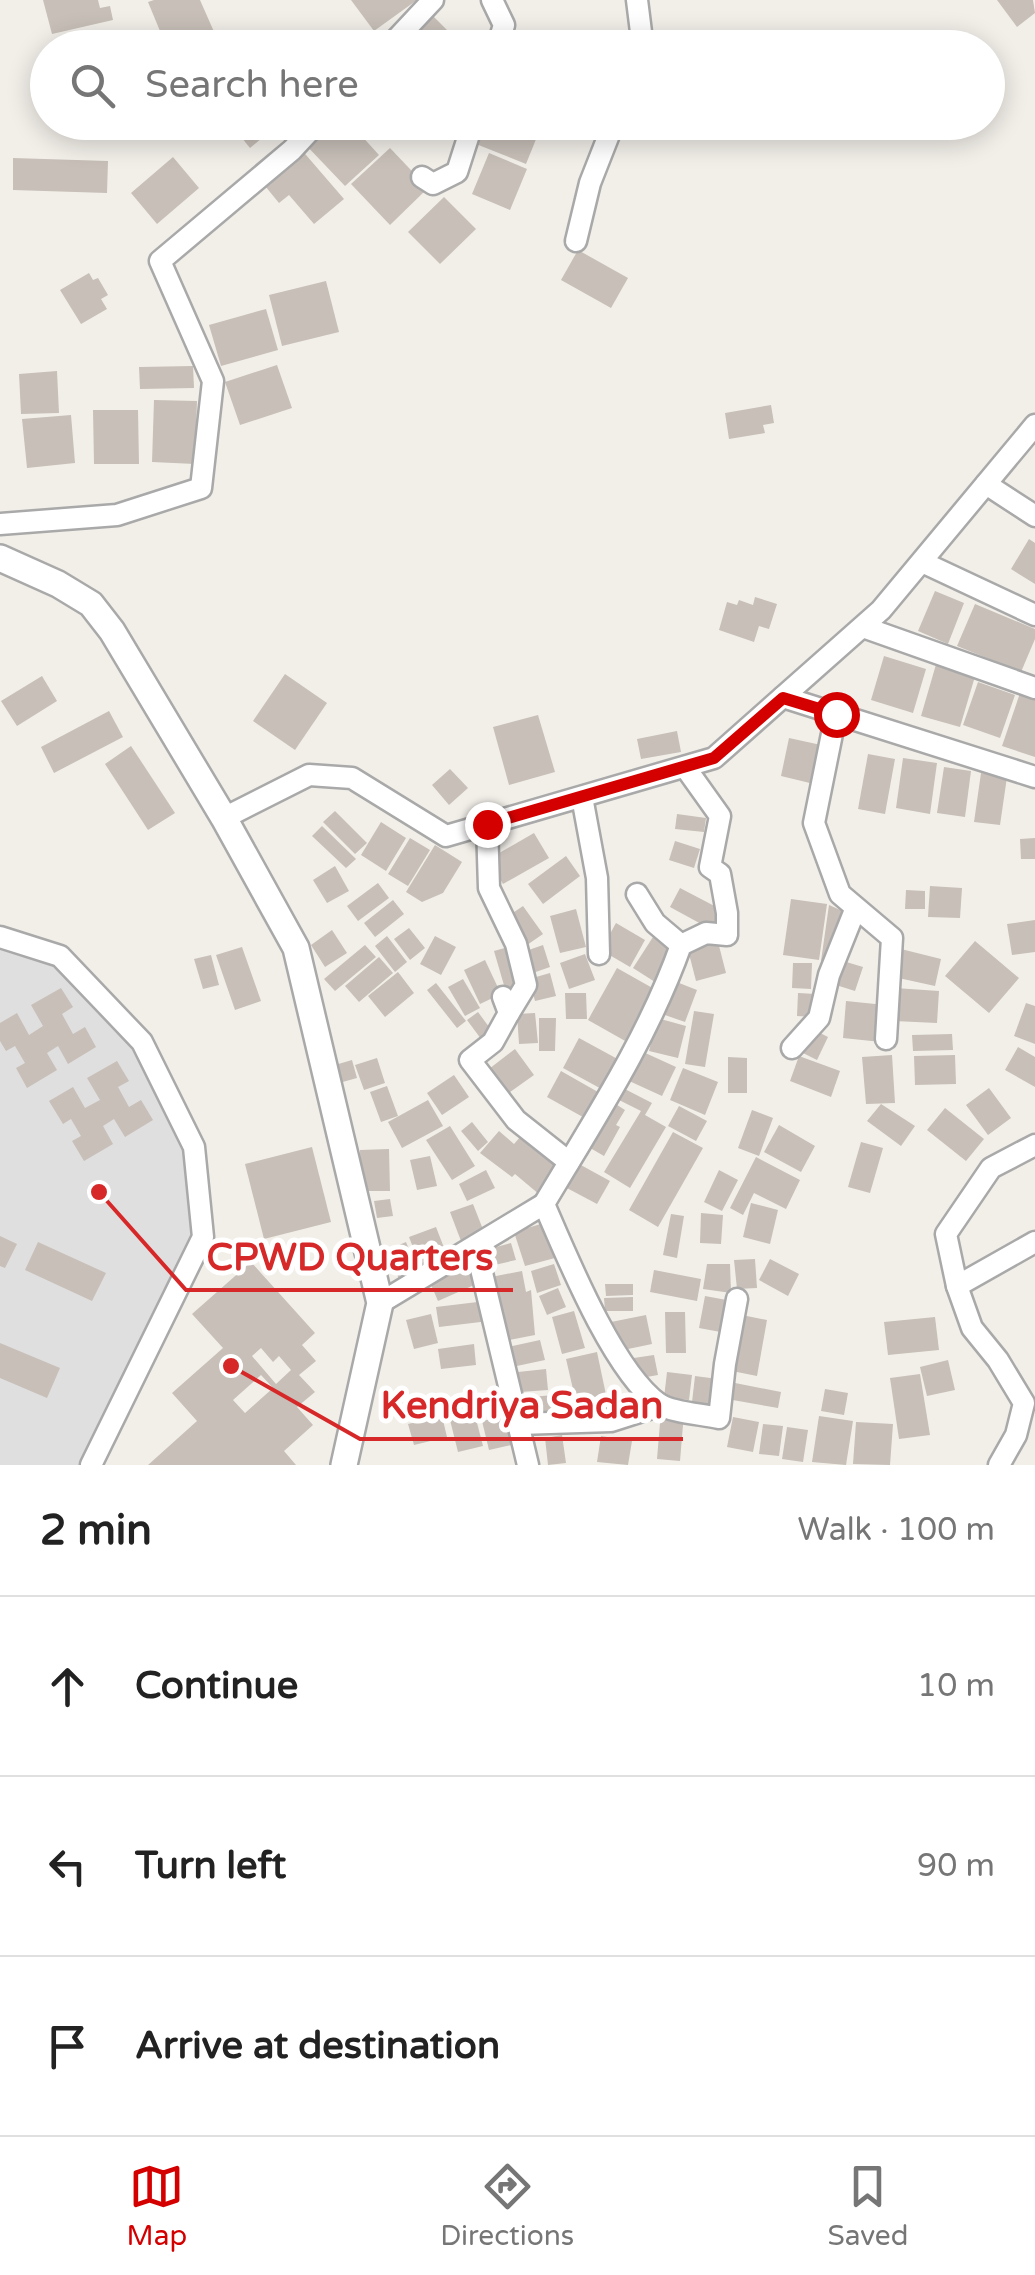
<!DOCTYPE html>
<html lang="en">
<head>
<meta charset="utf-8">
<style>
  :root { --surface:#fff; --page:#f2f2f2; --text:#222; --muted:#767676; --line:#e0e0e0; --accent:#d40000 }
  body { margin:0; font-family:"Varela Round",sans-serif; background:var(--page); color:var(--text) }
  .stop { position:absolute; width:30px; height:30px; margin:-22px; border:8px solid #d40000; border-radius:50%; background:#fff }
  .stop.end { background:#d40000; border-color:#fff; box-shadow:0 2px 10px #0008 }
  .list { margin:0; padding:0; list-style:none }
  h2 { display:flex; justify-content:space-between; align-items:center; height:130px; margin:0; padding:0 40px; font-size:42px }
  h2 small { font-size:32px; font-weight:400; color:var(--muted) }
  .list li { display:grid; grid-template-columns:65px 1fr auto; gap:30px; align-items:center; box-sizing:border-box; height:180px; padding:0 40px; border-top:2px solid var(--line) }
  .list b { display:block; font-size:38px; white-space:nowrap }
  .list em { font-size:32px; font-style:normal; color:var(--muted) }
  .icon { flex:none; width:55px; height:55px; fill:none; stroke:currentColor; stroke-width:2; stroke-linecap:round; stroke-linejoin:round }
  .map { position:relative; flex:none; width:1035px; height:1465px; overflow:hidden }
  .search { position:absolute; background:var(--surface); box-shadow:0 5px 25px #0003; left:30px; right:30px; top:30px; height:110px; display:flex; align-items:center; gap:25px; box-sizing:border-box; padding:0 35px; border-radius:55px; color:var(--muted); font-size:38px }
  .sheet { height:670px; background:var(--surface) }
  nav { display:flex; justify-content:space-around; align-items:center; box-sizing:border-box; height:140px; border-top:2px solid var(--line); background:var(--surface); font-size:28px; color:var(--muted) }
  nav a { display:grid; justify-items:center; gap:5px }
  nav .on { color:var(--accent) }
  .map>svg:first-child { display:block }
  .residential { fill:#e0dfdf }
  .building { fill:#c7bfb8; fill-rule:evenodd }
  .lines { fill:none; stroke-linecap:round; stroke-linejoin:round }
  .minor-casing { stroke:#a9a9a9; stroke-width:25 }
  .tertiary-casing { stroke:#a9a9a9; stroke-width:30 }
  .minor { stroke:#fff; stroke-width:20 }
  .tertiary { stroke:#fff; stroke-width:25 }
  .route { stroke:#d40000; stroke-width:12 }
  .leader { fill:none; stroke:#d62828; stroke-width:4 }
  .callout-dot { fill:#d62828; stroke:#fff; stroke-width:4 }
  .callout-label { font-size:38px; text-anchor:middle; font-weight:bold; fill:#d62828; stroke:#fff; stroke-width:10; stroke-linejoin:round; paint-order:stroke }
</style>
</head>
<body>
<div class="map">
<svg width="1035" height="1465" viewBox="0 0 1035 1465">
  <rect width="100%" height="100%" fill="#f2efe9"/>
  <polygon class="residential" points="0,937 60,956 142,1042 194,1147 203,1237 91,1465 0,1465"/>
  <g class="building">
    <polygon points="43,0 98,0 100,8 110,6 113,20 52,34"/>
    <polygon points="154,0 200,0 215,34 185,48 167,48 148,2"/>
    <polygon points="351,0 417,0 374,31"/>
    <polygon points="997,0 1033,0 1035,13 1017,27"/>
    <polygon points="432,15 459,42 454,48 412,48 406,41"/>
    <polygon points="139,34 145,48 114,48 113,45"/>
    <polygon points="229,122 281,122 250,148"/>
    <polygon points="326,122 349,122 379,155 345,186 304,143"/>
    <polygon points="484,122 543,122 526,164 476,144"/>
    <polygon points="300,148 344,199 314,224 289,195 279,203 261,181"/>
    <polygon points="390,148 428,188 390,225 351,184"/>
    <polygon points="489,153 527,169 510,210 472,194"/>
    <polygon points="173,157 199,188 157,224 131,193"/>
    <polygon points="13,158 108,161 107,193 13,190"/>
    <polygon points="444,197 476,229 440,264 408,232"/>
    <polygon points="578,250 628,278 611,308 561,280"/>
    <polygon points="89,273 93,280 98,278 108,295 101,299 107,309 81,324 60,290"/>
    <polygon points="326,281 339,332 282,346 269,295"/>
    <polygon points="266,309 278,350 221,366 209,325"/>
    <polygon points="277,365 292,408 240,425 225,382"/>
    <polygon points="193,366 194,388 140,389 139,367"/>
    <polygon points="57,371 59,413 21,414 19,374"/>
    <polygon points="154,400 197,401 195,464 152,462"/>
    <polygon points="771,405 774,423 763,425 765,433 729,439 725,413"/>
    <polygon points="93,410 138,410 139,464 94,464"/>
    <polygon points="71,415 75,463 27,468 22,419"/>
    <polygon points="1029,539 1035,543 1035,584 1011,569"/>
    <polygon points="935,591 964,603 948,644 918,631"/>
    <polygon points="755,597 777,604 769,629 759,626 754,642 719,630 727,602 737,605 739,600 753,605"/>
    <polygon points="975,604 1035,629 1035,639 1021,672 957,646"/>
    <polygon points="884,656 926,669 913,713 871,700"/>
    <polygon points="937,661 976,673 960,727 921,716"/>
    <polygon points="285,674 327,703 295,750 253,721"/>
    <polygon points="42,676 57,701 17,726 1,701"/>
    <polygon points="978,682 1015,695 1000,738 963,725"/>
    <polygon points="1020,693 1035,698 1035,757 1002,746"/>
    <polygon points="109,711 123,737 54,773 41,747"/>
    <polygon points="538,715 555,772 509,785 493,727"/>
    <polygon points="677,731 681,752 641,759 637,739"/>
    <polygon points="789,738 821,745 814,784 781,776"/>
    <polygon points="131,746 175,813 148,830 105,764"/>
    <polygon points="868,754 895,759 885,814 858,809"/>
    <polygon points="903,758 937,763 930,814 896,808"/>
    <polygon points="944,767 971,771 965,817 937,813"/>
    <polygon points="450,769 468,788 449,805 432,785"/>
    <polygon points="981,773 1007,777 1000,825 974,822"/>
    <polygon points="335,811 367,843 355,854 323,822"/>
    <polygon points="677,814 706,818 704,832 675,829"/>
    <polygon points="381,822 406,838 386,871 361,855"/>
    <polygon points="322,826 356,859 346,868 312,836"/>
    <polygon points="534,833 549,858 503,884 489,859"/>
    <polygon points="410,838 430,850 408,886 388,874"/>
    <polygon points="1035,838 1035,859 1021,859 1020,839"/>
    <polygon points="675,841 700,849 694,868 669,860"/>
    <polygon points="435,845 462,862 443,893 422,902 406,892"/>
    <polygon points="566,856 580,876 543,904 528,884"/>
    <polygon points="335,866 349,891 327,903 313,880"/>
    <polygon points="378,883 389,898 358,921 347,906"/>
    <polygon points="930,886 962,888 960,918 928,917"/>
    <polygon points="680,888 724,911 714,931 670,907"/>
    <polygon points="906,890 925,891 925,909 905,909"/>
    <polygon points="791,899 827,904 819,960 783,955"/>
    <polygon points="393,900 404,914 375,937 364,923"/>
    <polygon points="829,905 847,913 828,963 821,961"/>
    <polygon points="523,906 543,934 527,945 507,917"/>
    <polygon points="576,909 586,947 560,953 550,916"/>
    <polygon points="1035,920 1035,952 1012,955 1007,924"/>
    <polygon points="616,923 645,940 630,967 601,950"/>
    <polygon points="409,928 425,948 410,960 394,939"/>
    <polygon points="332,930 347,953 325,967 311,945"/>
    <polygon points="387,936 407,962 395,972 375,946"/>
    <polygon points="435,936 456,947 441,975 420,964"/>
    <polygon points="653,937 675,951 655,982 633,968"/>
    <polygon points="717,938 726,973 696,981 687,946"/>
    <polygon points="975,941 1019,978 989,1013 945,976"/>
    <polygon points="365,945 376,957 335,991 324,979"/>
    <polygon points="543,945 550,967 527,975 520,953"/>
    <polygon points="512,946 522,992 508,999 494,951"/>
    <polygon points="242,947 261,1001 235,1010 216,955"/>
    <polygon points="901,949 941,959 935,986 894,977"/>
    <polygon points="585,954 595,980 569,989 560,963"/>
    <polygon points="211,955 219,985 203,989 194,959"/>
    <polygon points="379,957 393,973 359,1002 345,986"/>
    <polygon points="485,960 501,994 480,1004 464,970"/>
    <polygon points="843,961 863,967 855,991 836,985"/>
    <polygon points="793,963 812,963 811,989 792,988"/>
    <polygon points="617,968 656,990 627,1042 588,1020"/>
    <polygon points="398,972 414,993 385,1017 368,996"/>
    <polygon points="550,973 556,996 535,1001 529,979"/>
    <polygon points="463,979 480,1008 465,1016 448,987"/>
    <polygon points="674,981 697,990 685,1022 662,1014"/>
    <polygon points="436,983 466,1021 457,1028 427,990"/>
    <polygon points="61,988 73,1007 62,1014 73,1034 85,1027 96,1047 68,1064 58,1046 47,1053 57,1070 27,1088 16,1068 25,1063 15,1046 6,1051 0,1041 0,1023 17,1013 29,1035 43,1026 31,1005"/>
    <polygon points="895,988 939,991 937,1023 894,1021"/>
    <polygon points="565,993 586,993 587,1019 566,1019"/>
    <polygon points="798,993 816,994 815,1017 797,1016"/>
    <polygon points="846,1001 885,1005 881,1042 843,1038"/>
    <polygon points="1026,1003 1035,1006 1035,1044 1014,1036"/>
    <polygon points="694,1011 714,1014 705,1067 685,1064"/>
    <polygon points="478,1012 495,1035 484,1043 467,1020"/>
    <polygon points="535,1013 538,1043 519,1044 517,1014"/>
    <polygon points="539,1018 556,1018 555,1051 539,1051"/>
    <polygon points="657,1018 686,1026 678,1058 649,1051"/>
    <polygon points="812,1029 828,1037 817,1060 801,1052"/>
    <polygon points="952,1034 953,1050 913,1051 912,1035"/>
    <polygon points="579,1038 623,1062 607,1092 563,1068"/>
    <polygon points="1018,1047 1035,1057 1035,1087 1005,1070"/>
    <polygon points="515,1049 534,1075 503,1097 485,1072"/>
    <polygon points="641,1051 676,1067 662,1096 627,1080"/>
    <polygon points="892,1055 895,1103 866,1104 862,1057"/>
    <polygon points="955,1055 956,1084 915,1085 914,1056"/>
    <polygon points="799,1056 840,1071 831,1097 790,1081"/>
    <polygon points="728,1057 747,1058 747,1093 728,1093"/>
    <polygon points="377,1058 385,1083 364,1090 355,1065"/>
    <polygon points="352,1060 357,1078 339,1083 335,1065"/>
    <polygon points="117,1061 129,1081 118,1087 129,1107 141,1100 153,1120 125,1137 114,1119 103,1126 113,1144 84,1161 72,1141 81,1136 71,1119 63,1124 49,1101 73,1087 85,1108 100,1100 87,1078"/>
    <polygon points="683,1068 718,1082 705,1115 670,1100"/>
    <polygon points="561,1071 605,1096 590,1121 547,1097"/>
    <polygon points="454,1075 469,1097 442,1115 427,1093"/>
    <polygon points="387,1086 398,1116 381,1122 370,1092"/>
    <polygon points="619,1086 652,1103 645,1115 666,1127 630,1188 604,1172 641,1111 613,1097"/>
    <polygon points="989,1088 1011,1118 988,1135 966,1105"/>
    <polygon points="428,1100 443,1126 402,1148 388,1122"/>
    <polygon points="614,1103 625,1110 616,1125 620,1127 604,1156 585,1145"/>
    <polygon points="881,1104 915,1126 901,1146 867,1121"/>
    <polygon points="679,1106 707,1121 696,1141 668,1126"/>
    <polygon points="945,1108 984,1139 966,1161 927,1130"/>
    <polygon points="752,1110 773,1118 759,1156 738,1148"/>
    <polygon points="472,1122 488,1142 478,1151 461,1131"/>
    <polygon points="779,1125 815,1146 801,1172 764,1152"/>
    <polygon points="450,1126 475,1166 452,1180 426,1140"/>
    <polygon points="499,1131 514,1144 521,1136 563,1168 540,1195 515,1174 512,1177 480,1153"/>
    <polygon points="673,1132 703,1148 658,1227 629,1210"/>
    <polygon points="861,1142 883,1148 870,1193 848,1187"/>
    <polygon points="312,1147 331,1222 264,1239 245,1164"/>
    <polygon points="389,1149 390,1191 361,1191 360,1150"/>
    <polygon points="430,1156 437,1186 417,1190 410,1160"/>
    <polygon points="756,1157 800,1180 786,1209 754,1193 743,1215 730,1208"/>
    <polygon points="579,1164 610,1181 597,1204 565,1187"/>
    <polygon points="486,1170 495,1188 467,1201 459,1184"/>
    <polygon points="719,1170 738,1180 722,1211 704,1202"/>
    <polygon points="390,1199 393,1216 377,1218 374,1201"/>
    <polygon points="751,1203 778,1210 770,1244 743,1237"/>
    <polygon points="473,1204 484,1232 461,1241 450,1212"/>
    <polygon points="701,1213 723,1215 721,1244 700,1243"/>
    <polygon points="671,1214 684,1216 677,1258 663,1255"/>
    <polygon points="544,1223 555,1258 525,1266 514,1232"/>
    <polygon points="436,1227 448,1258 421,1268 409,1237"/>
    <polygon points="0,1236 17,1244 5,1268 0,1266"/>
    <polygon points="38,1242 106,1273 92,1301 25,1270"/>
    <polygon points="406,1242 420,1277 401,1284 387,1250"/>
    <polygon points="511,1243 516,1260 486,1267 482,1251"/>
    <polygon points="755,1259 757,1288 737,1289 734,1260"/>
    <polygon points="770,1259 799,1274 788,1296 759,1280"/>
    <path d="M251,1262L315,1333L302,1345L316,1361L299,1375L315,1392L297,1407L313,1425L284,1451L296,1465H148L197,1421L172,1393L223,1348L192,1314ZM261,1348L273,1362L279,1356L291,1370L276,1384L252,1356ZM261,1375L273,1388L245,1413L233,1400Z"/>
    <polygon points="472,1262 481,1282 438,1301 429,1280"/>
    <polygon points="554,1264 561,1285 537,1293 531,1271"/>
    <polygon points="707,1264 730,1264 731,1293 703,1289"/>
    <polygon points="654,1270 701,1279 697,1301 650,1292"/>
    <polygon points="522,1271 526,1292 531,1290 535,1335 504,1341 491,1277"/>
    <polygon points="605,1284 633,1284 633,1295 606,1296"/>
    <polygon points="558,1288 566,1307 547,1315 539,1296"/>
    <polygon points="705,1296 732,1301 726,1333 699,1328"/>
    <polygon points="633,1297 633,1311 605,1311 604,1298"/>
    <polygon points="486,1301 489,1321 439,1327 436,1307"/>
    <polygon points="574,1311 585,1348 562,1354 552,1317"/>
    <polygon points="665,1312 685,1312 686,1353 666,1353"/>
    <polygon points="431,1314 438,1343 414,1349 406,1320"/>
    <polygon points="737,1314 767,1320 757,1376 727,1370"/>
    <polygon points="646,1315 652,1344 628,1349 615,1340 611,1322"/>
    <polygon points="935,1317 939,1350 888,1355 884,1322"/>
    <polygon points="540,1340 545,1360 512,1367 508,1347"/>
    <polygon points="0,1343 60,1368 47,1398 0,1378"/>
    <polygon points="474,1344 476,1365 441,1369 438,1349"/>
    <polygon points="597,1352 609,1409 579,1415 566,1359"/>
    <polygon points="654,1355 658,1375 641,1378 627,1359"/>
    <polygon points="948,1360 955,1390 927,1396 920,1367"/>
    <polygon points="546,1369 548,1390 520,1392 518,1372"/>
    <polygon points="667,1372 692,1375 689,1400 664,1398"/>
    <polygon points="920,1374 930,1435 899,1439 890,1378"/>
    <polygon points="695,1376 718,1379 714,1405 692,1402"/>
    <polygon points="730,1382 781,1392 778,1408 727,1399"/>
    <polygon points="825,1389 848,1393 844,1415 821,1411"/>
    <polygon points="553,1395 555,1414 523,1418 521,1398"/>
    <polygon points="661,1411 684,1413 680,1461 657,1459"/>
    <polygon points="475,1415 483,1446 458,1452 450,1420"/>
    <polygon points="510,1415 516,1444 489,1450 482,1421"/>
    <polygon points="442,1416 447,1437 414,1445 408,1424"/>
    <polygon points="819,1416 853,1421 846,1465 812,1462"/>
    <polygon points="733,1417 759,1422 753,1452 727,1447"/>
    <polygon points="856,1422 893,1424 890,1465 853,1464"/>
    <polygon points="763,1424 783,1426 779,1456 759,1454"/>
    <polygon points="787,1427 808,1430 803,1462 782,1459"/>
    <polygon points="562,1435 566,1463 548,1465 545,1438"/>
    <polygon points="601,1436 632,1441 628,1465 597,1462"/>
  </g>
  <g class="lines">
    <g class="minor-casing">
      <g id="minor">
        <polyline points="492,0 504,25 497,48"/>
        <polyline points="637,0 643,48"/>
        <polyline points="388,48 433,0"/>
        <polyline points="422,177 433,184 457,172 473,122"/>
        <polyline points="576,241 590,183 614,122"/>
        <polyline points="986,484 1035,516"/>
        <polyline points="0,524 117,515 201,488 213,381 160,261 292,150 318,122"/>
        <polyline points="922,562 1035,615"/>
        <polyline points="863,627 1035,688"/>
        <polyline points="783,697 1035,777"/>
        <polyline points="836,714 814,823 840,894 892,938 886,1039"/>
        <polyline points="582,797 597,878 599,954"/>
        <polyline points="224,818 309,775 352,778 446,836 714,758 881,610 1035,425"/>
        <polyline points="487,824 489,888 516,944 526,985 509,1013"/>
        <polyline points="637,894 655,923 681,945"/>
        <polyline points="0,937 60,956 142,1042 194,1147 203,1237 91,1465"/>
        <polyline points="503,997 509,1013 493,1042 470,1060 516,1120 569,1162"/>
        <polyline points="792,1048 819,1018 829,975 855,910"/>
        <path d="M544,1204C594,1120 648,1038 681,945L706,933L727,935V913L720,874L710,867L720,816L685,767"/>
        <polyline points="476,1248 528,1465"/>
        <polyline points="957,1286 1035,1242"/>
        <path d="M380,1303L544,1204C567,1257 613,1371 659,1404C673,1413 702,1414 719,1418L725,1364L737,1299"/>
        <polyline points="519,1424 611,1421 661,1405"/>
        <polyline points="999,1465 1016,1435 1024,1403 998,1360 972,1328 957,1286 946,1234 991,1168 1035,1145"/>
      </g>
    </g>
    <g class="tertiary-casing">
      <polyline id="tertiary" points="0,558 58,584 91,604 112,631 224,818 296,948 380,1303 344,1465"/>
    </g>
    <use href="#minor" class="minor"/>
    <use href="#tertiary" class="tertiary"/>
  </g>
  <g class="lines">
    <polyline class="route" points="487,824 714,758 783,698 836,714"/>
  </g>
  <path class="leader" d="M99 1192L186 1290H513M231 1366L360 1439H683"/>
  <g class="callout-dot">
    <circle cx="99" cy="1192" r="10"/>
    <circle cx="231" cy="1366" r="10"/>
  </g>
  <g class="callout-label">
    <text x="350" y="1270">CPWD Quarters</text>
    <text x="522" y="1418">Kendriya Sadan</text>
  </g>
</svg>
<div class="stop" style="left:836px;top:714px"></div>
<div class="stop end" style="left:487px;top:824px"></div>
<div class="search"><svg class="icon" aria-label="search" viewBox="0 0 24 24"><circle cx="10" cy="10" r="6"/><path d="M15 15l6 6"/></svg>Search here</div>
</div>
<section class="sheet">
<h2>2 min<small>Walk · 100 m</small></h2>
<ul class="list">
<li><svg class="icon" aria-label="ahead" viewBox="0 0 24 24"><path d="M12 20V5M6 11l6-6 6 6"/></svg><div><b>Continue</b></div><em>10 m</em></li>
<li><svg class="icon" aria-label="left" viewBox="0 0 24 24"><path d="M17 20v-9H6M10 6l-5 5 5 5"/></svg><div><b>Turn left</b></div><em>90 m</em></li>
<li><svg class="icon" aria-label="arrive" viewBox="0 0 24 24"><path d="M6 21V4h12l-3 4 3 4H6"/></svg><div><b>Arrive at destination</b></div></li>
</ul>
</section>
<nav>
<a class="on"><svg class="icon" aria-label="map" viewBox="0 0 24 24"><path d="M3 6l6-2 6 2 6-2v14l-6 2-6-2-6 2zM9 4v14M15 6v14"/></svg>Map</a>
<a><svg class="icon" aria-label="directions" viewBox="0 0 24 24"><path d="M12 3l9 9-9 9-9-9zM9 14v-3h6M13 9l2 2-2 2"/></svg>Directions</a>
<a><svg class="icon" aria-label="saved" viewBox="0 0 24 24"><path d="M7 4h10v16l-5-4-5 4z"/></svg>Saved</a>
</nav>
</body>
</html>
